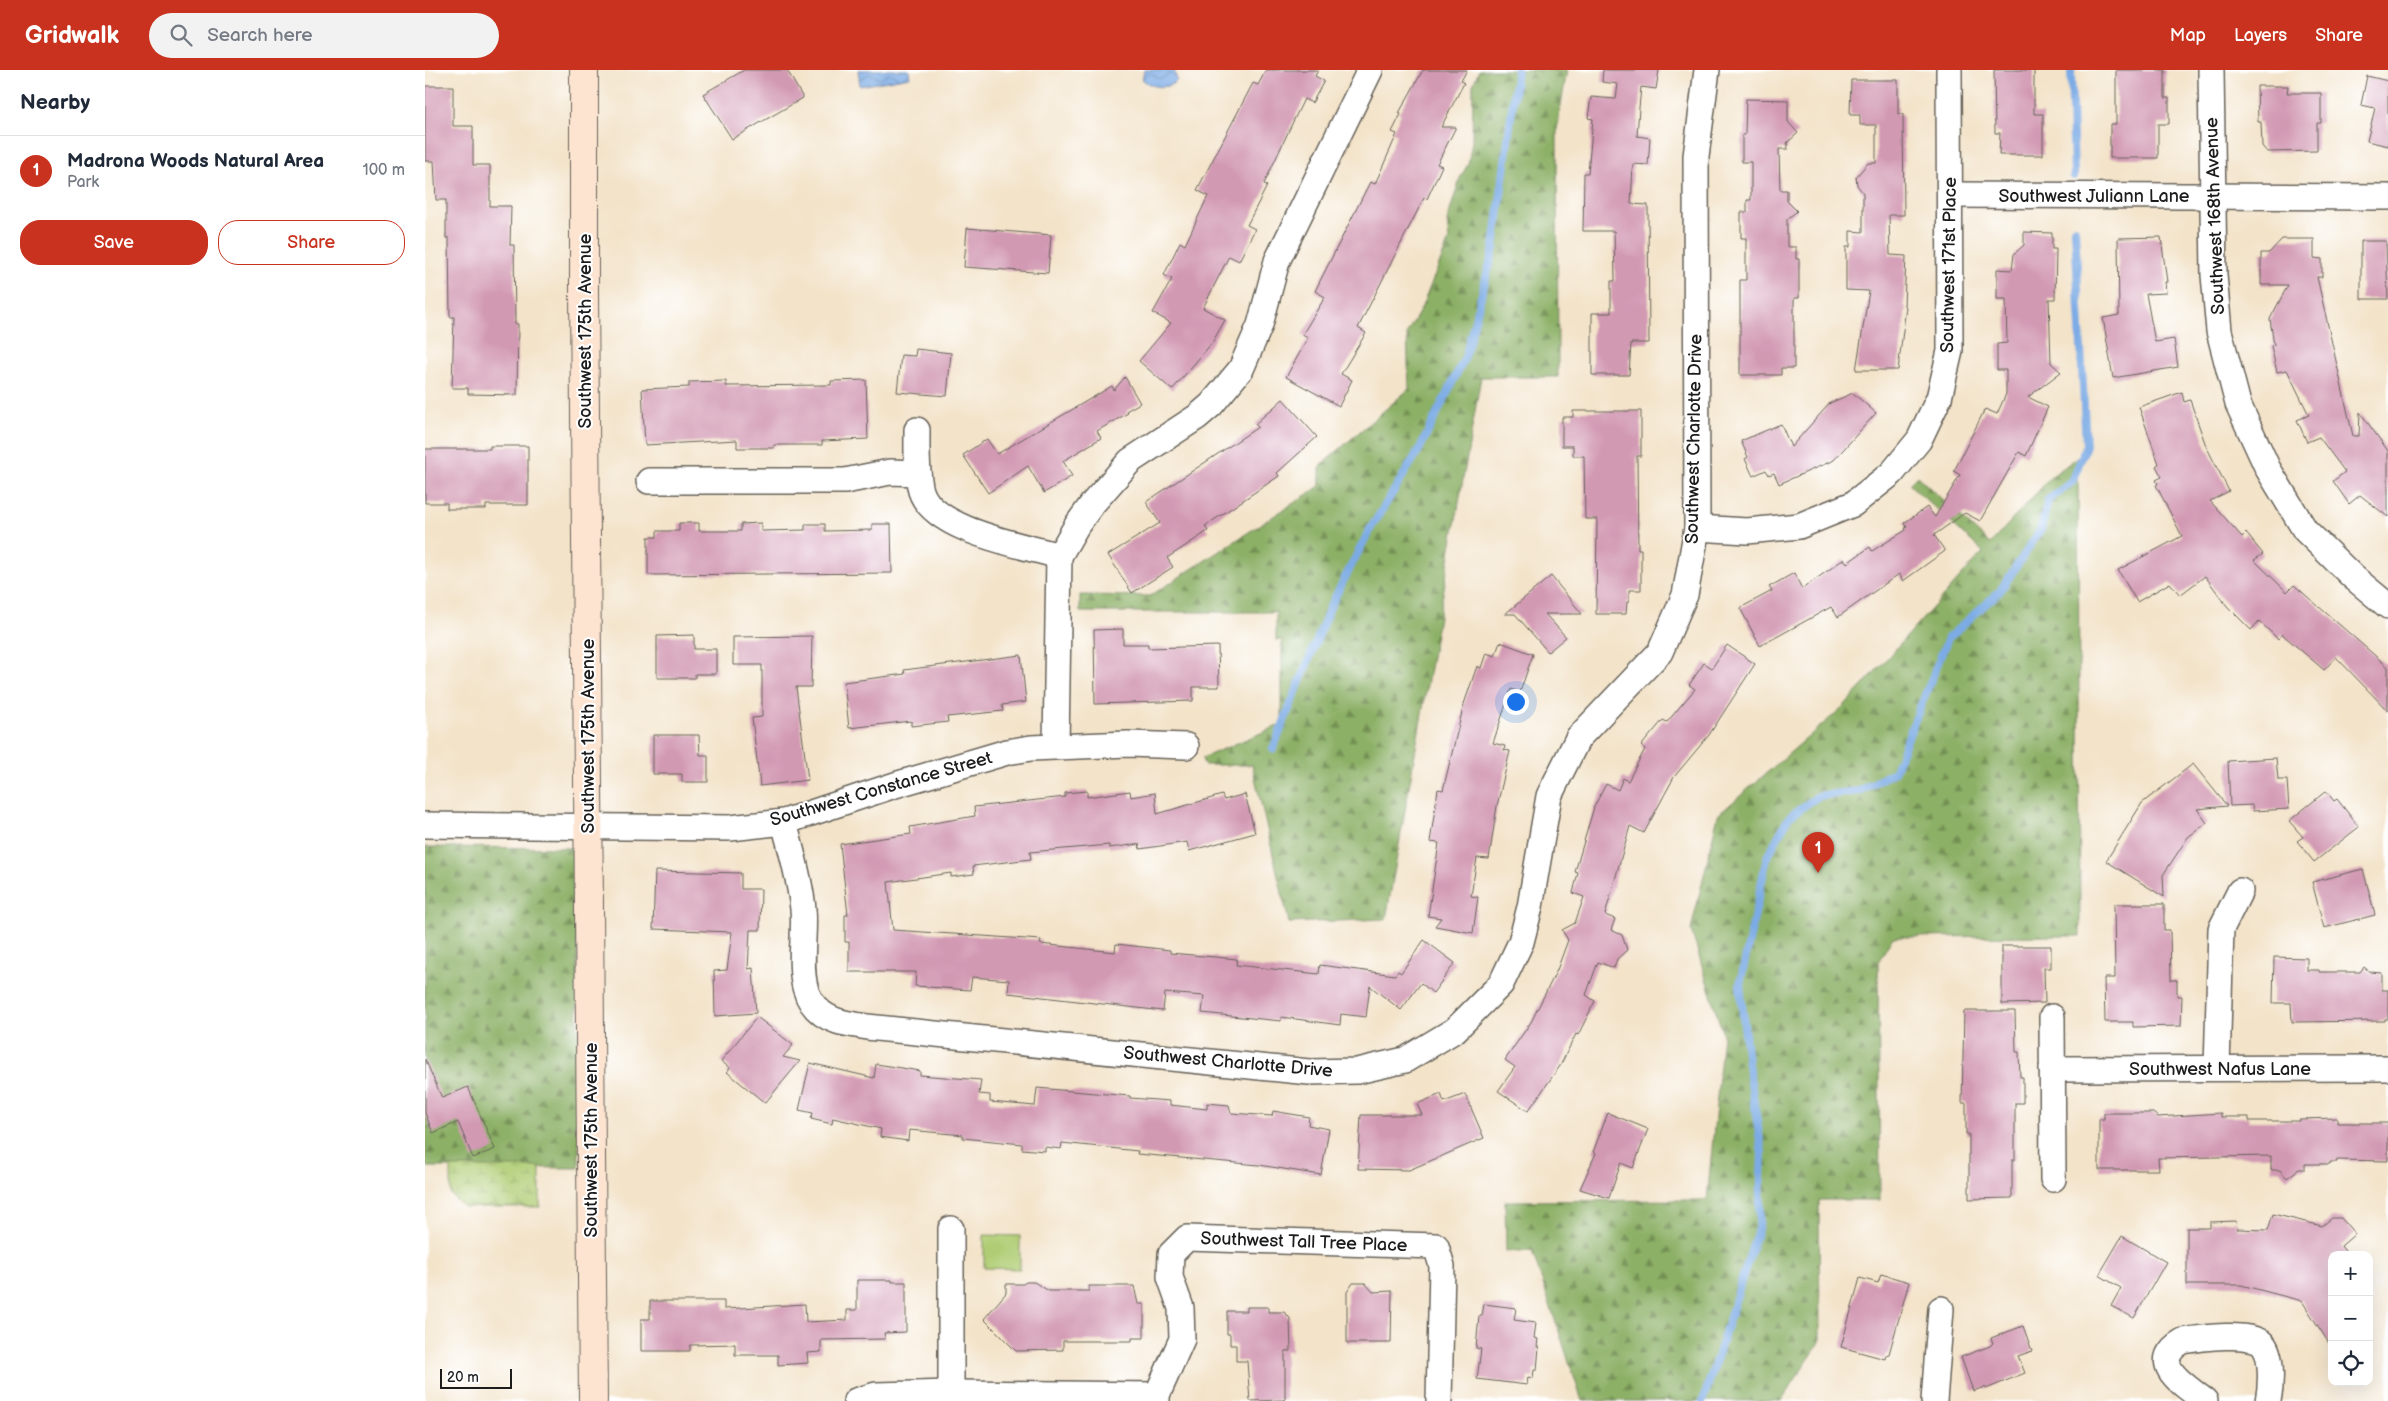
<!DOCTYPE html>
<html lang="en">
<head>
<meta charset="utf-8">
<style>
  :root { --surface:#fff; --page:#f2f2f3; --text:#1f2937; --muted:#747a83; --line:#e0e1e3; --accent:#c8321e }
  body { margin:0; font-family:"Balsamiq Sans",sans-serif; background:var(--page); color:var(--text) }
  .controls { position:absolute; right:15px; bottom:15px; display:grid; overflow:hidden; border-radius:10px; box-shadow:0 5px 20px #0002 }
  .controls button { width:45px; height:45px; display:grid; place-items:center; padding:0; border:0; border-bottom:1px solid var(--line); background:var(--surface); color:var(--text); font:25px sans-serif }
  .scale { position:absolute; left:15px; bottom:12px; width:72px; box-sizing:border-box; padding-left:5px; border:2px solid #1c1c1c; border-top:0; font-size:14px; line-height:18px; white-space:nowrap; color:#1c1c1c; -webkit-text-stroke:4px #fff; paint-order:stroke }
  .you { position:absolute; left:1090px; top:631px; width:18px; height:18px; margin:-12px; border:4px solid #fff; border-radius:50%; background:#1a73e8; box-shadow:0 0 0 8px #1a73e833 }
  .badge { display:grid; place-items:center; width:32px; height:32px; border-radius:50%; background:var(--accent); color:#fff; font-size:16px; font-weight:700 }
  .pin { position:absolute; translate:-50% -41px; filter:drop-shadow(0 1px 2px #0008) }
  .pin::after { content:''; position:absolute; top:26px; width:18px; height:15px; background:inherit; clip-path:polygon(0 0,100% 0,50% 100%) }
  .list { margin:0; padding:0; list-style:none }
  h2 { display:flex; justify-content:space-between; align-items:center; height:65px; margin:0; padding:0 20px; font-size:21px }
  h2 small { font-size:16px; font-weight:400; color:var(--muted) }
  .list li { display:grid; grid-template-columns:32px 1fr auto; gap:15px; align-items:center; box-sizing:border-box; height:70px; padding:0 20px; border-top:1px solid var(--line) }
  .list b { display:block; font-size:19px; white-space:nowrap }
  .list p { margin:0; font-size:16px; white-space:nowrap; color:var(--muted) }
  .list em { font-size:16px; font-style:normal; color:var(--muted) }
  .actions { display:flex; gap:10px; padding:15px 20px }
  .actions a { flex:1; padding:11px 0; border:1px solid var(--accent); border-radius:20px; text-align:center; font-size:18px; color:var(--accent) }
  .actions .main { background:var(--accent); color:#fff }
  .icon { flex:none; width:28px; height:28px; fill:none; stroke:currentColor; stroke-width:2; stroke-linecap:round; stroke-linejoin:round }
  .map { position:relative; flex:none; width:1963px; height:1331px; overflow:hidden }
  header { display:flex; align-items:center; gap:30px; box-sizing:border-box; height:70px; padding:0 25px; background:var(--accent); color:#fff }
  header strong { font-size:24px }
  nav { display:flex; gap:28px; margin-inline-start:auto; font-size:18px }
  .search { width:350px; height:45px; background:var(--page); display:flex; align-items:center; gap:12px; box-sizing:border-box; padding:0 18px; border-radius:28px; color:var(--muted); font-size:19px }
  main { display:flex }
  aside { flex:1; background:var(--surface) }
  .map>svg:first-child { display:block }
  .green { fill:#b0cd74; stroke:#667448 }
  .forest { fill:url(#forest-firs); stroke:#546641 }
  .wetland { fill:url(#wetland-marsh); stroke:#667448 }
  .water { fill:url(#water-waves); stroke:#4c6480 }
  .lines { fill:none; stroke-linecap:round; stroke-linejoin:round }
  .stream { stroke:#7babe5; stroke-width:8 }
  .building { fill:#d299b3 }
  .street-casing { stroke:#676259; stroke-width:28 }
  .secondary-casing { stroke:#676259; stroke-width:30 }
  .street { stroke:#fff; stroke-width:25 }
  .secondary { stroke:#fde4d1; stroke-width:28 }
  .labels { text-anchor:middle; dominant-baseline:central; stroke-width:4; stroke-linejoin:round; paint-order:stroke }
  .street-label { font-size:18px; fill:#1c1c1c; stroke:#fff }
</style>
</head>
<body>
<header>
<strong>Gridwalk</strong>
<div class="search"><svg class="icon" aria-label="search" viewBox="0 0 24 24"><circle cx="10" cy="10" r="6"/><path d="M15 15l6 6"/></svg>Search here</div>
<nav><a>Map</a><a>Layers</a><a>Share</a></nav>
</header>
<main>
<aside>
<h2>Nearby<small></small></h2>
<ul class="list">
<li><span class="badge">1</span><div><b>Madrona Woods Natural Area</b><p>Park</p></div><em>100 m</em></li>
</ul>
<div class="actions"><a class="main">Save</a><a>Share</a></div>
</aside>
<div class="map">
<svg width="1963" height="1331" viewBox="0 0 1963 1331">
  <defs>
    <pattern id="forest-firs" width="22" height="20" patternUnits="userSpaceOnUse" patternTransform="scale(1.25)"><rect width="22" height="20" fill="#8cb066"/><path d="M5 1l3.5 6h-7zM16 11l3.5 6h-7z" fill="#728e53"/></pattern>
    <pattern id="wetland-marsh" width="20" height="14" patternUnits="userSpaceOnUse" patternTransform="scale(1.25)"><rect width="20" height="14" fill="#b0cd74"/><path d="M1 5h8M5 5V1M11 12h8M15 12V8" fill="none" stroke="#97af64"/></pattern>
    <pattern id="water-waves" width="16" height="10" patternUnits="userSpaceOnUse" patternTransform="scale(1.25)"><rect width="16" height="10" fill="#7babe5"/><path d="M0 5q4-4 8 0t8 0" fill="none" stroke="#648ab9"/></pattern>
  </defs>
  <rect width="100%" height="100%" fill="#fff"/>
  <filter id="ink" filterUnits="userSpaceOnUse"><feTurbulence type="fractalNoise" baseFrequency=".02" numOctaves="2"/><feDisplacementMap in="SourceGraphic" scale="10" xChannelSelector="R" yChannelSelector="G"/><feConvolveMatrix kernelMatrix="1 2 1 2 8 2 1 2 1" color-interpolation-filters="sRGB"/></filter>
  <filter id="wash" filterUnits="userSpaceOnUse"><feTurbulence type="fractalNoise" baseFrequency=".0096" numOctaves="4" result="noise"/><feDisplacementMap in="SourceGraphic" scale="20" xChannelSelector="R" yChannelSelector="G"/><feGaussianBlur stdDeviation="1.12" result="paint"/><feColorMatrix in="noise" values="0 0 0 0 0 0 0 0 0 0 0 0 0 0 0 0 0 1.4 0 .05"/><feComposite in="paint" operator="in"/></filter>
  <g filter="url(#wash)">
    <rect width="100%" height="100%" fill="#f3e3c9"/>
    <polygon class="green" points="559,1165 595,1166 595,1199 559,1198"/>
    <g class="forest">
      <polygon points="1054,0 1142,0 1132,58 1133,307 1056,307 961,849 864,853 827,695 779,695 777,688 857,654 857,570 851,570 851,542 655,542 655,525 725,526 895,416 895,396 984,319 982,263 996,239 1024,170 1022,151 1035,108 1043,94 1047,72 1048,15"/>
      <polygon points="1653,387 1655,866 1468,867 1453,892 1455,1130 1394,1130 1395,1272 1356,1331 1157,1331 1107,1181 1081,1181 1080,1131 1282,1130 1298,964 1266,860 1293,745 1419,636 1558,482 1484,414 1492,406 1565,474 1627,406"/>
      <polygon points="0,777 151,778 154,1098 0,1097"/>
    </g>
    <polygon class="wetland" points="26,1097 115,1097 115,1137 39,1137 26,1125"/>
    <g class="water">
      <polygon points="433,0 484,0 485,7 435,16"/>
      <path d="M719,0H749L752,10C744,20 726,18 717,9Z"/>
    </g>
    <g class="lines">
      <g class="stream">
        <polyline points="1646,0 1649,106"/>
        <polyline points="848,679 905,537 944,461 994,380 1040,287 1069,178 1092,0"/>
        <polyline points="1278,1331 1334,1156 1337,1083 1323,994 1315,914 1342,787 1364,747 1393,726 1434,721 1469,702 1523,568 1575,521 1616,459 1623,430 1647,412 1661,376 1650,159"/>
      </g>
    </g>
    <g id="blocks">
      <g class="building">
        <polygon points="319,0 362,0 378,28 307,69 278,24"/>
        <polygon points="841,0 893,0 890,6 899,11 887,33 879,29 865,58 839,114 842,116 822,155 830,159 814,191 804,186 778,238 800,250 787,273 747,320 714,291 746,253 728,243 747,209 739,205 755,172 760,175 783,126 772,120 828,13 833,15"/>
        <polygon points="998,0 1042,0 1036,11 1039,13 1016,57 1031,57 1012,94 1017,96 1002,129 999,128 933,258 941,263 916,304 927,310 914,336 861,307 883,268 877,265 900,227 890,221 945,112 950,114 972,64 967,62 976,44 974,43"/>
        <polygon points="1178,0 1234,0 1231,19 1216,17 1214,38 1212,66 1225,68 1223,95 1208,94 1206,134 1223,135 1224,273 1206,273 1204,305 1167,305 1167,243 1186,243 1186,211 1190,211 1189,161 1158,161 1159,103 1163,103 1168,49 1163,48 1166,27 1191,29 1193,14 1177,12"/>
        <polygon points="1569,0 1609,0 1609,44 1618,44 1618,85 1574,85 1575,63 1570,63"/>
        <polygon points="1691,0 1740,0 1740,28 1744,28 1744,54 1733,54 1733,88 1685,88 1685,54 1691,54"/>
        <polygon points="1942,6 1963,11 1963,76 1942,71 1950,38 1936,35"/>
        <polygon points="1426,10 1473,10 1473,44 1478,44 1479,145 1464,145 1465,185 1481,186 1479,236 1481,237 1473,300 1431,300 1444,221 1421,220 1421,177 1425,177 1425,161 1438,162 1438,123 1432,115 1431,107 1443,93 1451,93 1451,55 1435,55 1435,45 1425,45"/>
        <polygon points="0,16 28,16 28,56 48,56 48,95 65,95 65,136 86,136 85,175 89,175 90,254 93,254 92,325 43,324 43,318 27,318 29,247 25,247 24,168 21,168 21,130 11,130 9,91 0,91"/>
        <polygon points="1832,16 1863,16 1862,23 1896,23 1896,53 1892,53 1892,81 1842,82 1837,76 1836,52 1833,52"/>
        <polygon points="1321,29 1363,30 1363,52 1373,63 1362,73 1363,79 1354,79 1355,120 1362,120 1362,131 1372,141 1362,149 1362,177 1371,177 1371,189 1374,189 1374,228 1369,228 1369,298 1356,298 1356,305 1315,305 1315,210 1321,210 1321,168 1316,168 1316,142 1322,142 1322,130 1326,130 1326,92 1317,92 1317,65 1320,65"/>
        <polygon points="542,158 626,165 623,203 539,197"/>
        <polygon points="1599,162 1627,163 1627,179 1631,179 1630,229 1624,229 1626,293 1636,302 1603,327 1623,337 1601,386 1594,382 1555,451 1540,443 1509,465 1520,481 1478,511 1474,504 1413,547 1406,537 1335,576 1315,538 1347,521 1344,517 1369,503 1377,519 1419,489 1422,493 1445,477 1447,481 1481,460 1480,458 1482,457 1479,453 1502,437 1510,447 1535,405 1529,401 1560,339 1572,344 1581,324 1581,300 1572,300 1572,274 1582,273 1581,229 1572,229 1572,199 1587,200 1589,184 1599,175"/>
        <polygon points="1736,167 1742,212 1740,212 1741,223 1721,224 1730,272 1749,269 1753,297 1688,308 1678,248 1694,245 1693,168"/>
        <polygon points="1857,169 1889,169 1889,188 1897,189 1897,207 1892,207 1928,366 1934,366 1935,342 1963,381 1963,447 1935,425 1924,434 1908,411 1920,402 1894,367 1882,372 1872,350 1884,345 1862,300 1852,302 1846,276 1849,275 1845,249 1863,215 1836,215 1836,183 1844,183"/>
        <polygon points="1936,171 1961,171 1963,229 1936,229"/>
        <polygon points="491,279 526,283 522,326 472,322 476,285 490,286"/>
        <polygon points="700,307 715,333 701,341 703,343 672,361 676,368 638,391 647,406 619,423 603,396 563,423 538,385 562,369 572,384 687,316 689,320"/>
        <polygon points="441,310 443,369 397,371 397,375 349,375 349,378 312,378 312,370 220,375 217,319 264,317 264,312 301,311 301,316 406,315 406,311"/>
        <polygon points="1757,322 1759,332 1765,330 1781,376 1804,421 1785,431 1817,467 1821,463 1838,484 1829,490 1862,522 1869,515 1963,597 1963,641 1911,587 1899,600 1857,564 1853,569 1834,551 1826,560 1802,536 1780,506 1755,525 1745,513 1712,532 1693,500 1757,466 1731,415 1733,414 1731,410 1737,407 1731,396 1734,394 1714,337"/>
        <polygon points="1428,323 1451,343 1409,390 1354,414 1349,403 1344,405 1341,400 1328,406 1320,389 1323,387 1316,371 1356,354 1366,377 1405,333"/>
        <polygon points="858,329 892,367 852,403 854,406 780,456 783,461 742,488 748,497 707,523 683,485 735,453 721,432 833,357 830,354"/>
        <polygon points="1148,341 1216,341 1216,386 1212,386 1213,479 1216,479 1216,520 1204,520 1204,532 1202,532 1201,544 1171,544 1172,449 1160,449 1159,386 1148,386 1148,376 1137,376 1137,347 1148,347"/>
        <polygon points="65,376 103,376 103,435 61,435 61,439 22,439 22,433 0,433 0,379 65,379"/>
        <polygon points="254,453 274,453 274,461 316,461 316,454 336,453 336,461 380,460 380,454 400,454 400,461 447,460 447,454 466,454 467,503 223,505 223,467 232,467 232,461 254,461"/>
        <polygon points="1126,506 1157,544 1120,544 1141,567 1123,582 1090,544 1080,544"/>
        <polygon points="698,559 698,574 723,574 723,578 793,576 794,617 768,617 768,631 670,634 669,560"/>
        <polygon points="269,565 269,579 291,579 291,604 270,604 270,608 232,608 232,566"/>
        <polygon points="387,566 386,617 371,617 383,710 335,716 327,648 337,647 337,595 308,595 308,567"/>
        <polygon points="1075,572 1108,584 1095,622 1086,619 1068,673 1080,676 1079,680 1085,681 1072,736 1064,789 1052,788 1046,826 1053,827 1048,863 1010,856 1016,848 1003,846 1014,773 1005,772 1013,719 1018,720 1039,634 1052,596 1056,598 1061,583 1070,586"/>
        <polygon points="1302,575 1330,594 1284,665 1249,707 1219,763 1205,756 1180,845 1190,849 1186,860 1197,865 1202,880 1192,889 1189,898 1173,892 1161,925 1170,931 1153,965 1151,964 1135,996 1103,1041 1073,1021 1090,997 1080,990 1106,952 1132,900 1143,870 1137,860 1150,853 1159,827 1148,823 1153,803 1150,802 1169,737 1181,714 1193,720 1198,708 1203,711 1220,679 1216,676 1238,650 1242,652 1270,619 1264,615 1279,593 1287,598"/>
        <polygon points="596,585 601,632 577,635 578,641 522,647 523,652 486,656 486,651 424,658 419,612 480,604 479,600"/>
        <polygon points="228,665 274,665 275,685 283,685 283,712 257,712 257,704 228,704"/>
        <polygon points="1851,688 1853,710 1862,710 1864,739 1828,741 1827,735 1805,736 1803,691"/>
        <polygon points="1768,694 1802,736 1772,739 1782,753 1763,767 1738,805 1739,827 1681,791 1717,733"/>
        <polygon points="662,721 662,727 705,721 706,727 730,723 732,744 797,725 799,730 820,724 830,763 764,781 762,772 715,779 714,774 684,778 684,775 605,782 606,789 548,796 549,804 526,807 526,803 463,812 468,860 616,870 615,874 690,882 691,874 745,880 745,883 812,889 811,895 894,904 895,895 970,905 973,901 976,903 999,870 1030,893 1008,923 996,913 976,940 945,916 941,947 916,944 915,955 856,947 856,951 777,943 779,926 740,923 738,941 583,923 584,910 547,907 545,920 490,916 491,902 424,902 424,872 420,872 420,845 423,845 415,774 486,764 485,757 550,746 549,737 640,727 640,723"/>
        <polygon points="1901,721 1909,731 1912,729 1934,757 1889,792 1872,771 1878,767 1864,751"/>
        <polygon points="1938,799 1950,845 1899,858 1887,812"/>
        <polygon points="230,801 316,803 316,819 336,819 335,860 325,860 323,899 328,898 331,943 290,946 289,901 302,900 307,862 228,859"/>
        <polygon points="1689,834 1739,834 1739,860 1745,860 1746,910 1752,910 1752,926 1757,926 1756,956 1708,957 1708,952 1680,952 1679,908 1690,908"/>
        <polygon points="1577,876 1626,876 1626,898 1619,898 1620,933 1577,934"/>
        <polygon points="1849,887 1882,888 1882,900 1894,900 1894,902 1935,902 1939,897 1945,902 1957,903 1957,920 1963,920 1963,949 1960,949 1960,951 1867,952 1866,933 1848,933"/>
        <polygon points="1539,941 1590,941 1591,982 1594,982 1595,1007 1598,1007 1598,1033 1590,1033 1590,1090 1587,1090 1587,1128 1544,1129 1544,1064 1541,1064 1541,1033 1537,1033"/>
        <polygon points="332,947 368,975 358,987 375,991 340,1033 302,1002 305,998 296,991"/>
        <polygon points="0,989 17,1028 43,1017 70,1079 48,1088 33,1052 8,1063 0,1043"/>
        <polygon points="385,993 449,1008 451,994 495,1001 495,1005 556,1010 554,1024 565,1025 565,1032 610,1036 612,1018 705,1026 705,1028 745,1031 745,1035 782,1039 782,1033 804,1035 806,1043 847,1046 848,1041 884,1047 883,1055 904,1059 896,1105 834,1095 712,1084 713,1081 637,1073 636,1079 620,1077 620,1081 597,1079 597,1074 538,1068 538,1065 484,1060 483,1071 455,1067 456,1059 408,1048 407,1054 386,1049 388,1043 374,1040"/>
        <polygon points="1016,1024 1019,1032 1040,1024 1059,1068 984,1100 933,1099 936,1045 997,1045 992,1034"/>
        <polygon points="1183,1043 1223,1059 1208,1098 1196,1093 1184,1128 1155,1119 1171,1083 1168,1082"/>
        <polygon points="1679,1043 1728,1043 1733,1047 1796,1043 1796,1047 1824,1047 1824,1051 1874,1051 1874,1049 1912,1048 1912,1053 1963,1053 1963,1091 1912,1090 1912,1092 1905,1092 1905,1094 1880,1094 1880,1099 1874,1099 1862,1108 1855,1100 1846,1100 1846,1086 1733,1088 1734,1100 1674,1100 1674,1049 1679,1049"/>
        <polygon points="1848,1144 1897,1156 1907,1148 1916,1148 1930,1164 1916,1176 1923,1185 1907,1185 1907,1278 1877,1231 1816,1215 1762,1215 1762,1158 1785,1158 1785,1152 1811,1151 1812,1159 1843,1160"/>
        <polygon points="1697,1166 1741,1192 1709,1248 1686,1236 1696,1218 1674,1205"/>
        <polygon points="1456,1204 1484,1212 1464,1284 1461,1285 1460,1289 1416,1277 1435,1208 1453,1213"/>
        <polygon points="432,1210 467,1210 467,1212 481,1212 481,1262 459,1263 460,1269 396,1270 396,1282 382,1283 383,1293 353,1295 353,1285 310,1285 310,1274 265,1275 265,1281 216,1281 216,1249 225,1249 225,1231 299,1231 299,1239 380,1234 381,1252 422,1250 422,1240 432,1240"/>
        <polygon points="601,1212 609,1212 624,1221 664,1221 664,1216 709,1216 713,1234 719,1234 719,1268 707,1268 707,1271 638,1271 638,1280 591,1281 559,1249 581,1223 581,1214 598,1214"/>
        <polygon points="928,1213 940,1213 948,1222 967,1221 966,1273 922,1273 922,1222"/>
        <polygon points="1059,1234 1091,1238 1089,1250 1111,1253 1109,1268 1113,1269 1112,1277 1114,1277 1112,1300 1109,1300 1108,1308 1103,1307 1102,1315 1052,1309 1056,1279 1051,1278 1054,1246 1057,1246"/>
        <polygon points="822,1237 843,1237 843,1242 859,1242 865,1248 866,1281 860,1281 860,1330 825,1331 822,1291 811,1291 811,1275 805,1275 805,1264 802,1264 802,1241 822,1241"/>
        <polygon points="1598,1256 1607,1281 1593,1286 1600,1303 1561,1319 1560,1317 1548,1321 1536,1287 1565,1276 1568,1273 1566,1268"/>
      </g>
    </g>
  </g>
  <g filter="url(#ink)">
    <use href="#blocks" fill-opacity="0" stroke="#676259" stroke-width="1"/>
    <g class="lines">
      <g class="street-casing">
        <g id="street">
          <polyline points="1786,0 1789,205 1794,261 1813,334 1843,399 1880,460 1928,507 1963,536"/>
          <polyline points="1525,125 1963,127"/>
          <path d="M492,360C492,380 491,401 496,421C509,461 597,475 634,486"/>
          <polyline points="224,411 420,411 465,402 493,403"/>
          <polyline points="1272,458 1322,461 1374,456 1428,434 1467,403 1494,370 1514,328 1525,281 1524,0"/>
          <polyline points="631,676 634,486 652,455 668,433 705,391 772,347 786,335 816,299 835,255 852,191 945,0"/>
          <path d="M359,752C366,780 375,809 378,839C382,877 362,934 412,951C421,954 432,955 442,957L884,1002L932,1001L980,990L1030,960L1076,914L1096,872L1105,837L1124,726L1153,668L1235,582L1260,525L1272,458L1271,86L1282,0"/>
          <polyline points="0,755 305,758 359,752 470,715 582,682 606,678 703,674 761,676"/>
          <polyline points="1627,947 1628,1109"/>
          <polyline points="1792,998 1796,859 1815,821"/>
          <polyline points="1627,999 1963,998"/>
          <polyline points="526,1159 526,1323"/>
          <polyline points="431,1331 451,1325 526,1323 732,1325"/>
          <polyline points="732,1331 732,1325 757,1269 756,1238 745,1207 746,1184 762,1168 1011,1176 1017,1196 1014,1331"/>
          <polyline points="1509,1331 1516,1239"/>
          <path d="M1780,1331C1761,1316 1720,1293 1758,1271C1775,1268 1826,1261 1838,1274C1848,1286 1846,1317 1843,1331"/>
        </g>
      </g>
      <g class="secondary-casing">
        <polyline id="secondary" points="159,0 159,222 168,1331"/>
      </g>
      <use href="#street" class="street"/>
      <use href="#secondary" class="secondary"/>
    </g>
  </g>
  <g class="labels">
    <g class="street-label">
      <text x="1669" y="126">Southwest Juliann Lane</text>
      <text transform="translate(1790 146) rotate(-92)">Southwest 168th Avenue</text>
      <text transform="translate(1524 195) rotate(-89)">Southwest 171st Place</text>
      <text transform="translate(160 261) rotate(-90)">Southwest 175th Avenue</text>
      <text transform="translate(1269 369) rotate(-89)">Southwest Charlotte Drive</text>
      <text transform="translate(163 666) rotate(-90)">Southwest 175th Avenue</text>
      <text transform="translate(456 719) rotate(-16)">Southwest Constance Street</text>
      <text transform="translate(803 992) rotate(5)">Southwest Charlotte Drive</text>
      <text x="1795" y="999">Southwest Nafus Lane</text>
      <text transform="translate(166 1070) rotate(-90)">Southwest 175th Avenue</text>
      <text transform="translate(879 1172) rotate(2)">Southwest Tall Tree Place</text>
    </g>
  </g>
</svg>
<div class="controls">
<button>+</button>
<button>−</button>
<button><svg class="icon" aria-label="locate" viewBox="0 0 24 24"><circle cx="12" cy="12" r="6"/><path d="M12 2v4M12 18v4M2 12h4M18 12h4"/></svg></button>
</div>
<div class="scale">20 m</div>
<div class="you"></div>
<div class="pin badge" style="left:1393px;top:803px">1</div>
</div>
</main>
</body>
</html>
